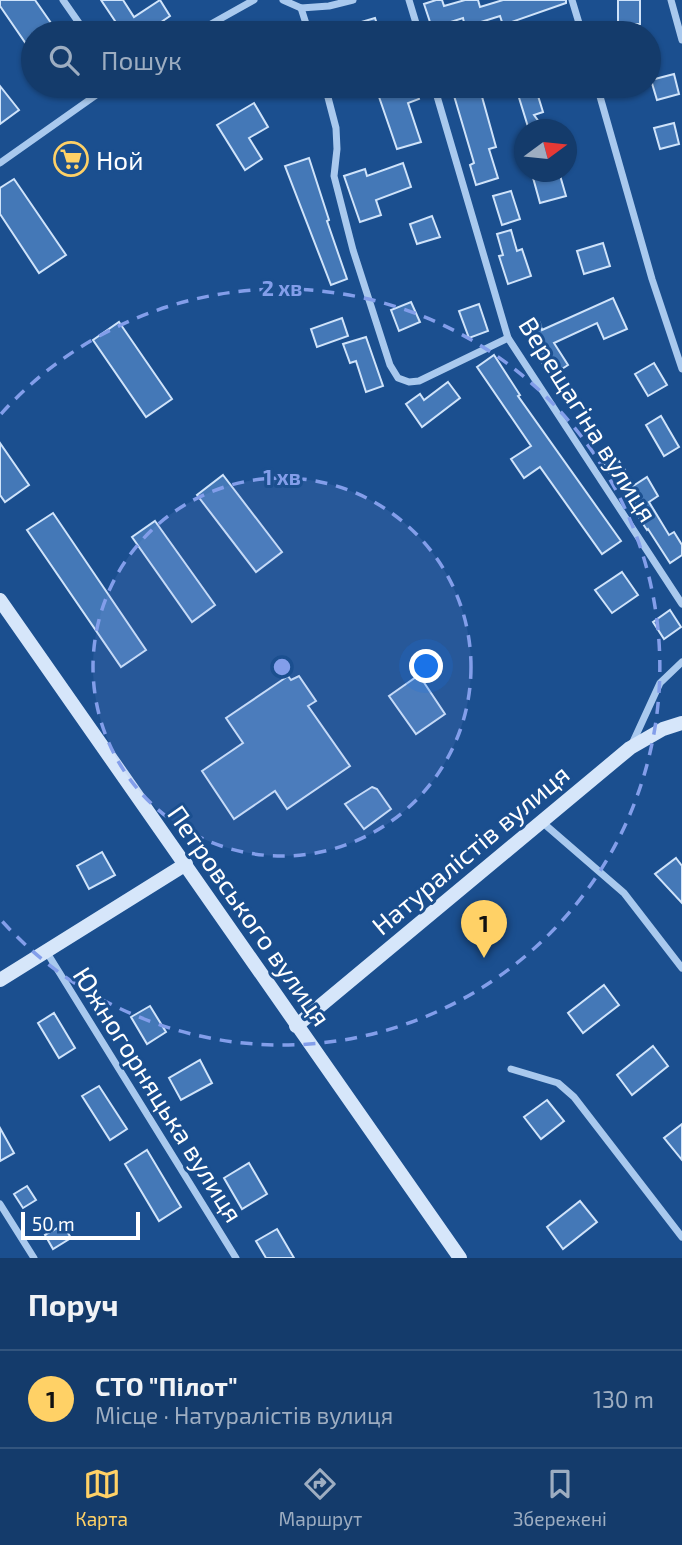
<!DOCTYPE html>
<html lang="uk">
<head>
<meta charset="utf-8">
<style>
  :root { --surface:#143b6b; --page:#1d4271; --text:#f1f3f6; --muted:#9dadc1; --line:#33557e; --accent:#ffd166 }
  body { margin:0; font-family:"Exo 2",sans-serif; background:var(--page); color:var(--text) }
  .compass { position:absolute; left:514px; top:119px; width:63px; height:63px; border-radius:50%; background:var(--surface); box-shadow:0 2px 5px #0004; rotate:75deg }
  .scale { position:absolute; left:21px; bottom:18px; width:119px; box-sizing:border-box; padding-left:7px; border:4px solid #fff; border-top:0; font-size:19px; line-height:24px; white-space:nowrap; color:#fff; -webkit-text-stroke:5px #1b4f8f; paint-order:stroke }
  .you { position:absolute; left:427px; top:667px; width:24px; height:24px; margin:-18px; border:5px solid #fff; border-radius:50%; background:#1a73e8; box-shadow:0 0 0 10px #1a73e833 }
  .badge { display:grid; place-items:center; width:46px; height:46px; border-radius:50%; background:var(--accent); color:#111; font-size:23px; font-weight:700 }
  .pin { position:absolute; translate:-50% -58px; filter:drop-shadow(0 2px 4px #0008) }
  .pin::after { content:''; position:absolute; top:37px; width:24px; height:21px; background:inherit; clip-path:polygon(0 0,100% 0,50% 100%) }
  .list { margin:0; padding:0; list-style:none }
  h2 { display:flex; justify-content:space-between; align-items:center; height:91px; margin:0; padding:0 28px; font-size:30px }
  h2 small { font-size:23px; font-weight:400; color:var(--muted) }
  .list li { display:grid; grid-template-columns:46px 1fr auto; gap:21px; align-items:center; box-sizing:border-box; height:98px; padding:0 28px; border-top:2px solid var(--line) }
  .list b { display:block; font-size:26px; white-space:nowrap }
  .list p { margin:0; font-size:23px; white-space:nowrap; color:var(--muted) }
  .list em { font-size:23px; font-style:normal; color:var(--muted) }
  .icon { flex:none; width:38px; height:38px; fill:none; stroke:currentColor; stroke-width:2; stroke-linecap:round; stroke-linejoin:round }
  .map { position:relative; flex:none; width:682px; height:1258px; overflow:hidden }
  .search { position:absolute; background:var(--surface); box-shadow:0 2px 5px #0004; left:21px; right:21px; top:21px; height:77px; display:flex; align-items:center; gap:18px; box-sizing:border-box; padding:0 24px; border-radius:38px; color:var(--muted); font-size:26px }
  .sheet { height:189px; background:var(--surface) }
  nav { display:flex; justify-content:space-around; align-items:center; box-sizing:border-box; height:98px; border-top:2px solid var(--line); background:var(--surface); font-size:19px; color:var(--muted) }
  nav a { display:grid; justify-items:center; gap:4px }
  nav .on { color:var(--accent) }
  .map>svg:first-child { display:block }
  .building { fill:#4478b7; stroke:#cfe3fa; stroke-width:2 }
  .lines { fill:none; stroke-linecap:round; stroke-linejoin:round }
  .street { stroke:#a9c9ee; stroke-width:7 }
  .secondary { stroke:#d6e6fa; stroke-width:14 }
  .ring { fill:none; stroke:#839eea; stroke-width:3.5; stroke-dasharray:12 9 }
  .labels { text-anchor:middle; dominant-baseline:central; stroke-width:6; stroke-linejoin:round; paint-order:stroke }
  .poi-label { font-size:26px; fill:#fff; stroke:#1b4f8f; text-anchor:start }
  .street-label { font-size:26px; fill:#fff; stroke:#1b4f8f }
  .centre { fill:#839eea; stroke:#1b4f8f; stroke-width:3.5 }
  .ring-label { font-size:21px; text-anchor:middle; font-weight:bold; fill:#839eea; stroke:#1b4f8f; stroke-width:6; stroke-linejoin:round; paint-order:stroke }
</style>
</head>
<body>
<div class="map">
<svg width="682" height="1258" viewBox="0 0 682 1258">
  <rect width="100%" height="100%" fill="#1b4f8f"/>
  <g class="building">
    <polygon points="0,0 35,0 58,33 33,33 33,54 0,6"/>
    <polygon points="101,0 123,0 134,17 160,0 170,16 145,33 103,33 117,24"/>
    <polygon points="436,0 442,0 444,6 465,0 478,0 480,7 503,0 566,0 566,3 503,25 500,16 465,27 463,18 432,28 424,4"/>
    <rect x="618" y="0" width="22" height="24"/>
    <polygon points="375,18 380,33 334,33 334,30"/>
    <polygon points="674,74 679,94 657,100 651,80"/>
    <polygon points="0,86 19,110 0,124"/>
    <polygon points="404,86 415,86 419,99 408,103 421,142 397,149 378,94"/>
    <polygon points="462,86 479,86 496,147 489,149 498,178 476,185 470,165 474,163 452,89"/>
    <polygon points="525,86 535,86 543,112 534,115 545,130 529,130 516,88"/>
    <polygon points="254,103 268,127 249,138 262,159 245,170 217,125"/>
    <polygon points="674,123 679,144 660,149 654,128"/>
    <polygon points="309,158 329,220 327,221 347,279 331,285 285,166"/>
    <polygon points="403,163 411,187 376,200 381,215 360,222 344,176 365,169 367,176"/>
    <polygon points="542,172 559,172 566,196 540,203 532,174"/>
    <polygon points="14,179 66,255 39,273 0,214 0,188"/>
    <polygon points="511,191 520,219 502,225 493,196"/>
    <polygon points="432,216 440,237 417,244 410,224"/>
    <polygon points="511,230 517,251 522,249 531,276 508,284 499,256 503,255 497,234"/>
    <polygon points="603,243 610,266 584,274 577,251"/>
    <polygon points="613,298 627,329 604,339 597,323 554,343 568,365 551,376 534,351 526,332 540,323 542,330"/>
    <polygon points="411,302 420,322 399,331 391,310"/>
    <polygon points="479,304 488,331 469,338 459,311"/>
    <polygon points="342,318 348,336 317,347 311,329"/>
    <polygon points="119,322 172,399 146,417 93,340"/>
    <polygon points="366,337 383,386 366,392 356,361 350,363 343,344"/>
    <polygon points="494,355 520,395 518,396 621,541 602,554 540,467 524,478 511,459 531,446 477,367"/>
    <polygon points="654,363 667,385 648,396 635,374"/>
    <polygon points="448,382 460,398 422,427 406,404 420,394 424,400"/>
    <polygon points="661,416 679,447 664,456 646,425"/>
    <polygon points="0,443 29,485 5,502 0,495"/>
    <polygon points="614,454 625,470 613,478 602,462"/>
    <polygon points="223,475 282,552 256,572 197,495"/>
    <polygon points="647,477 658,496 649,502 669,535 674,532 682,545 682,555 670,563 648,529 647,530 639,518 643,516 627,490"/>
    <polygon points="53,513 146,650 121,667 27,530"/>
    <polygon points="155,521 215,605 192,622 132,537"/>
    <polygon points="622,572 638,595 612,613 595,590"/>
    <polygon points="670,610 681,627 664,639 653,622"/>
    <polygon points="419,675 445,714 416,734 389,696"/>
    <polygon points="288,676 291,680 299,676 316,701 308,706 350,766 287,809 275,791 234,819 202,771 243,743 226,718"/>
    <polygon points="372,787 377,789 391,809 364,829 345,804"/>
    <polygon points="102,852 115,875 89,889 77,866"/>
    <polygon points="676,858 682,866 682,903 655,874"/>
    <polygon points="604,985 619,1005 583,1033 568,1013"/>
    <polygon points="150,1006 166,1032 147,1044 131,1017"/>
    <polygon points="54,1013 75,1048 59,1058 38,1023"/>
    <polygon points="653,1046 668,1066 632,1095 617,1075"/>
    <polygon points="200,1060 212,1083 181,1100 169,1078"/>
    <polygon points="99,1086 127,1129 110,1140 82,1096"/>
    <polygon points="547,1100 564,1121 541,1139 524,1117"/>
    <polygon points="682,1124 682,1160 664,1138"/>
    <polygon points="0,1128 14,1153 0,1161"/>
    <polygon points="147,1150 181,1207 159,1221 125,1164"/>
    <polygon points="249,1163 267,1194 242,1209 224,1178"/>
    <polygon points="27,1186 36,1200 23,1208 14,1194"/>
    <polygon points="580,1201 597,1222 563,1249 547,1227"/>
    <polygon points="63,1225 71,1238 53,1249 45,1235"/>
    <polygon points="277,1229 294,1258 266,1258 256,1241"/>
  </g>
  <g class="lines">
    <g class="street">
      <polyline points="63,0 86,33"/>
      <polyline points="283,0 301,8 309,33"/>
      <polyline points="409,0 419,33"/>
      <polyline points="572,0 582,33"/>
      <polyline points="671,0 682,40"/>
      <polyline points="301,8 329,6 353,0"/>
      <polyline points="195,33 254,0"/>
      <polyline points="325,86 336,128 337,149 334,176 353,250 390,365 398,378 409,382 419,381 508,338"/>
      <polyline points="434,86 508,338 682,604"/>
      <polyline points="597,86 652,279 682,369"/>
      <polyline points="0,163 109,86"/>
      <polyline points="632,744 660,683 682,662"/>
      <polyline points="542,822 624,893 682,968"/>
      <polyline points="46,951 236,1258"/>
      <polyline points="511,1069 558,1083 574,1097 682,1237"/>
      <polyline points="0,1204 34,1258"/>
    </g>
    <g class="secondary">
      <polyline points="0,600 460,1258"/>
      <polyline points="0,980 186,864"/>
      <polyline points="296,1026 630,748 663,729 682,723"/>
    </g>
  </g>
  <circle cx="282" cy="667" r="189" fill="#839eea" fill-opacity=".12"/>
  <g class="ring">
    <circle cx="282" cy="667" r="189"/>
    <path d="M1 414A378 378 0 1 1 1 920"/>
  </g>
  <defs>
    <g id="supermarket-ring" transform="scale(1.75)"><circle r="9.5" fill="#1b4f8f" stroke="#ffd166" stroke-width="1.5"/><path d="M-6-5.5h2.5l.6 2H6L4.5 2H-2.5L-4.4-4H-6ZM-1.5 3.2a1.3 1.3 0 1 0 .1 0ZM3 3.2a1.3 1.3 0 1 0 .1 0Z" fill="#ffd166"/></g>
  </defs>
  <g fill-rule="evenodd">
    <use href="#supermarket-ring" x="71" y="159"/>
  </g>
  <g class="labels">
    <g class="poi-label">
      <text x="96" y="159">Ной</text>
    </g>
    <g class="street-label">
      <text transform="translate(589 419) rotate(58)">Верещагіна вулиця</text>
      <text transform="translate(470 849) rotate(-40)">Натуралістів вулиця</text>
      <text transform="translate(250 915) rotate(55)">Петровського вулиця</text>
      <text transform="translate(159 1094) rotate(58)">Южногорняцька вулиця</text>
    </g>
  </g>
  <circle cx="282" cy="667" r="10" class="centre"/>
  <g class="ring-label">
    <text x="282" y="296">2 хв</text>
    <text x="282" y="485">1 хв</text>
  </g>
</svg>
<svg class="compass" viewBox="-18 -18 36 36"><path d="M0-13l5 13h-10z" fill="#e53935"/><path d="M0 13l5-13h-10z" fill="#9dadc1"/></svg>
<div class="scale">50 m</div>
<div class="you"></div>
<div class="pin badge" style="left:484px;top:958px">1</div>
<div class="search"><svg class="icon" aria-label="search" viewBox="0 0 24 24"><circle cx="10" cy="10" r="6"/><path d="M15 15l6 6"/></svg>Пошук</div>
</div>
<section class="sheet">
<h2>Поруч<small></small></h2>
<ul class="list">
<li><span class="badge">1</span><div><b>СТО &quot;Пілот&quot;</b><p>Місце · Натуралістів вулиця</p></div><em>130 m</em></li>
</ul>
</section>
<nav>
<a class="on"><svg class="icon" aria-label="map" viewBox="0 0 24 24"><path d="M3 6l6-2 6 2 6-2v14l-6 2-6-2-6 2zM9 4v14M15 6v14"/></svg>Карта</a>
<a><svg class="icon" aria-label="directions" viewBox="0 0 24 24"><path d="M12 3l9 9-9 9-9-9zM9 14v-3h6M13 9l2 2-2 2"/></svg>Маршрут</a>
<a><svg class="icon" aria-label="saved" viewBox="0 0 24 24"><path d="M7 4h10v16l-5-4-5 4z"/></svg>Збережені</a>
</nav>
</body>
</html>
